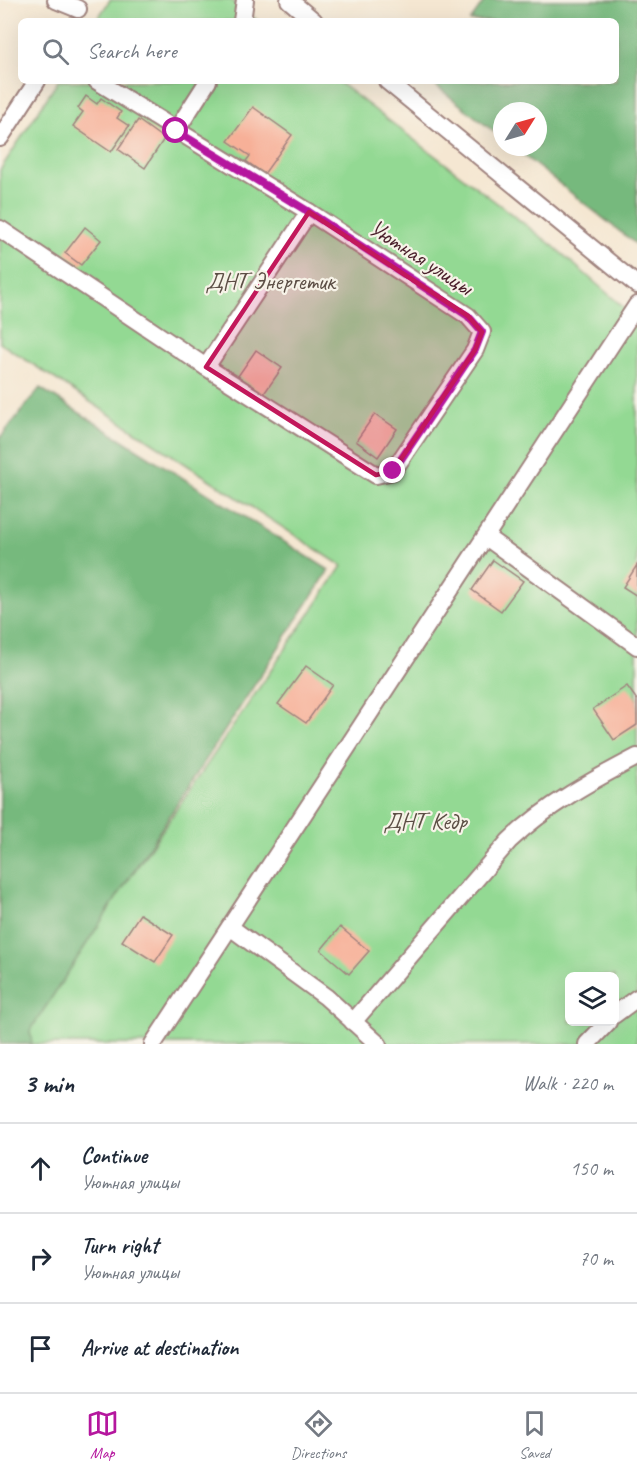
<!DOCTYPE html>
<html lang="en">
<head>
<meta charset="utf-8">
<style>
  :root { --surface:#fff; --page:#f2f2f3; --text:#1f2937; --muted:#747a83; --line:#e0e1e3; --accent:#b5179e }
  body { margin:0; font-family:Caveat,sans-serif; background:var(--page); color:var(--text) }
  .controls { position:absolute; right:18px; bottom:18px; display:grid; overflow:hidden; border-radius:9px; box-shadow:0 6px 24px #0002 }
  .controls button { width:54px; height:54px; display:grid; place-items:center; padding:0; border:0; border-bottom:2px solid var(--line); background:var(--surface); color:var(--text); font:30px sans-serif }
  .compass { position:absolute; left:493px; top:102px; width:54px; height:54px; border-radius:50%; background:var(--surface); box-shadow:0 6px 24px #0002; rotate:53deg }
  .stop { position:absolute; width:18px; height:18px; margin:-14px; border:4px solid #b5179e; border-radius:50%; background:#fff }
  .stop.end { background:#b5179e; border-color:#fff; box-shadow:0 2px 6px #0008 }
  .list { margin:0; padding:0; list-style:none }
  h2 { display:flex; justify-content:space-between; align-items:center; height:78px; margin:0; padding:0 24px; font-size:26px }
  h2 small { font-size:20px; font-weight:400; color:var(--muted) }
  .list li { display:grid; grid-template-columns:39px 1fr auto; gap:18px; align-items:center; box-sizing:border-box; height:90px; padding:0 24px; border-top:2px solid var(--line) }
  .list b { display:block; font-size:22px; white-space:nowrap }
  .list p { margin:0; font-size:20px; white-space:nowrap; color:var(--muted) }
  .list em { font-size:20px; font-style:normal; color:var(--muted) }
  .icon { flex:none; width:33px; height:33px; fill:none; stroke:currentColor; stroke-width:2; stroke-linecap:round; stroke-linejoin:round }
  .map { position:relative; flex:none; width:637px; height:1044px; overflow:hidden }
  .search { position:absolute; background:var(--surface); box-shadow:0 6px 24px #0002; left:18px; right:18px; top:18px; height:66px; display:flex; align-items:center; gap:15px; box-sizing:border-box; padding:0 21px; border-radius:9px; color:var(--muted); font-size:22px }
  .sheet { height:348px; background:var(--surface) }
  nav { display:flex; justify-content:space-around; align-items:center; box-sizing:border-box; height:84px; border-top:2px solid var(--line); background:var(--surface); font-size:16px; color:var(--muted) }
  nav a { display:grid; justify-items:center; gap:3px }
  nav .on { color:var(--accent) }
  .map>svg:first-child { display:block }
  .green { fill:#93d993; stroke:#6e7c5f; stroke-width:1.5; fill-rule:evenodd }
  .forest { fill:#76b97d; stroke:#606c54; stroke-width:1.5 }
  .building { fill:#f7b098 }
  .lines { fill:none; stroke-linecap:round; stroke-linejoin:round }
  .minor-casing { stroke:#a0837e; stroke-width:20 }
  .minor { stroke:#fff; stroke-width:16 }
  .route { stroke:#b5179e; stroke-width:8 }
  .marked { fill:#c2185b; fill-opacity:0.2; stroke:#c2185b; stroke-width:4.5; stroke-linejoin:round }
  .labels { text-anchor:middle; dominant-baseline:central; stroke-width:4.5; stroke-linejoin:round; paint-order:stroke }
  .street-label { font-size:24px; fill:#4a1f2b; stroke:#f7f3e8 }
  .park-label { font-size:24px; fill:#5c4e45; stroke:#f7f3e8 }
</style>
</head>
<body>
<div class="map">
<svg width="637" height="1044" viewBox="0 0 637 1044">
  <rect width="100%" height="100%" fill="#f7f3e8"/>
  <filter id="ink" filterUnits="userSpaceOnUse"><feTurbulence type="fractalNoise" baseFrequency=".0167" numOctaves="2"/><feDisplacementMap in="SourceGraphic" scale="12" xChannelSelector="R" yChannelSelector="G"/><feConvolveMatrix kernelMatrix="1 2 1 2 8 2 1 2 1" color-interpolation-filters="sRGB"/></filter>
  <filter id="wash" filterUnits="userSpaceOnUse"><feTurbulence type="fractalNoise" baseFrequency=".008" numOctaves="4" result="noise"/><feDisplacementMap in="SourceGraphic" scale="24" xChannelSelector="R" yChannelSelector="G"/><feGaussianBlur stdDeviation="1.35" result="paint"/><feColorMatrix in="noise" values="0 0 0 0 0 0 0 0 0 0 0 0 0 0 0 0 0 1.4 0 .05"/><feComposite in="paint" operator="in"/></filter>
  <g filter="url(#wash)">
    <rect width="100%" height="100%" fill="#f5e7d2"/>
    <g class="green">
      <polygon points="110,0 231,0 258,21 96,21"/>
      <path d="M58,81H337L552,245L637,319V1044H17L342,566L0,343V170ZM570,976H614V1022H570Z"/>
    </g>
    <g class="forest">
      <polygon points="485,0 637,0 637,245 513,147 538,147 538,111 502,111 502,138 430,81 616,81 616,21 470,21"/>
      <polygon points="40,388 329,570 30,1031 32,1044 0,1044 0,438"/>
    </g>
    <g id="blocks">
      <g class="building">
        <polygon points="86,96 97,104 101,98 121,112 117,118 129,126 111,152 73,126 83,112 78,108"/>
        <polygon points="253,107 292,135 264,174 246,161 250,156 228,141"/>
        <polygon points="138,120 164,139 145,168 118,149"/>
        <polygon points="85,227 101,240 81,265 65,253"/>
        <polygon points="256,350 282,368 263,395 238,376"/>
        <polygon points="375,414 397,429 378,457 356,441"/>
        <polygon points="493,560 523,581 501,611 472,590"/>
        <polygon points="637,565 637,596 623,587"/>
        <polygon points="306,666 333,685 306,723 278,704"/>
        <polygon points="627,686 637,700 637,725 614,740 593,709"/>
        <polygon points="140,914 173,935 155,962 122,941"/>
        <polygon points="340,927 369,951 349,974 321,950"/>
      </g>
    </g>
  </g>
  <g filter="url(#ink)">
    <use href="#blocks" fill-opacity="0" stroke="#a0837e" stroke-width="1.5"/>
    <g class="lines">
      <g class="minor-casing">
        <g id="minor">
          <polyline points="56,0 78,9"/>
          <polyline points="289,0 314,21"/>
          <polyline points="242,21 245,0"/>
          <polyline points="387,81 637,285"/>
          <polyline points="176,131 208,81"/>
          <polyline points="0,138 37,81"/>
          <polyline points="0,229 206,367 376,475 393,471 475,350 482,332 468,316 309,212 97,81"/>
          <polyline points="206,367 309,212"/>
          <polyline points="486,537 637,646"/>
          <polyline points="230,927 326,997 378,1044"/>
          <polyline points="614,1015 637,998"/>
          <path d="M353,1022L509,841C547,805 591,781 637,757"/>
          <polyline points="153,1044 637,305"/>
          <polyline points="587,1044 608,1022"/>
        </g>
      </g>
      <use href="#minor" class="minor"/>
    </g>
  </g>
  <g class="lines" filter="url(#ink)">
    <polyline class="route" points="176,131 309,212 468,316 482,332 475,350 393,471"/>
  </g>
  <path class="marked" d="M309,212L468,316L482,332L475,350L393,471L376,475L206,367Z"/>
  <g class="labels">
    <g class="street-label">
      <text transform="translate(421 257) rotate(33)">Уютная улицы</text>
    </g>
    <g class="park-label">
      <text x="270" y="281">ДНТ Энергетик</text>
      <text x="425" y="821">ДНТ Кедр</text>
    </g>
  </g>
</svg>
<div class="controls">
<button><svg class="icon" aria-label="layers" viewBox="0 0 24 24"><path d="M12 4l9 5-9 5-9-5zM3 14l9 5 9-5"/></svg></button>
</div>
<svg class="compass" viewBox="-18 -18 36 36"><path d="M0-13l5 13h-10z" fill="#e53935"/><path d="M0 13l5-13h-10z" fill="#747a83"/></svg>
<div class="stop" style="left:176px;top:131px"></div>
<div class="stop end" style="left:393px;top:471px"></div>
<div class="search"><svg class="icon" aria-label="search" viewBox="0 0 24 24"><circle cx="10" cy="10" r="6"/><path d="M15 15l6 6"/></svg>Search here</div>
</div>
<section class="sheet">
<h2>3 min<small>Walk · 220 m</small></h2>
<ul class="list">
<li><svg class="icon" aria-label="ahead" viewBox="0 0 24 24"><path d="M12 20V5M6 11l6-6 6 6"/></svg><div><b>Continue</b><p>Уютная улицы</p></div><em>150 m</em></li>
<li><svg class="icon" aria-label="right" viewBox="0 0 24 24"><path d="M7 20v-9h11M14 6l5 5-5 5"/></svg><div><b>Turn right</b><p>Уютная улицы</p></div><em>70 m</em></li>
<li><svg class="icon" aria-label="arrive" viewBox="0 0 24 24"><path d="M6 21V4h12l-3 4 3 4H6"/></svg><div><b>Arrive at destination</b></div></li>
</ul>
</section>
<nav>
<a class="on"><svg class="icon" aria-label="map" viewBox="0 0 24 24"><path d="M3 6l6-2 6 2 6-2v14l-6 2-6-2-6 2zM9 4v14M15 6v14"/></svg>Map</a>
<a><svg class="icon" aria-label="directions" viewBox="0 0 24 24"><path d="M12 3l9 9-9 9-9-9zM9 14v-3h6M13 9l2 2-2 2"/></svg>Directions</a>
<a><svg class="icon" aria-label="saved" viewBox="0 0 24 24"><path d="M7 4h10v16l-5-4-5 4z"/></svg>Saved</a>
</nav>
</body>
</html>
